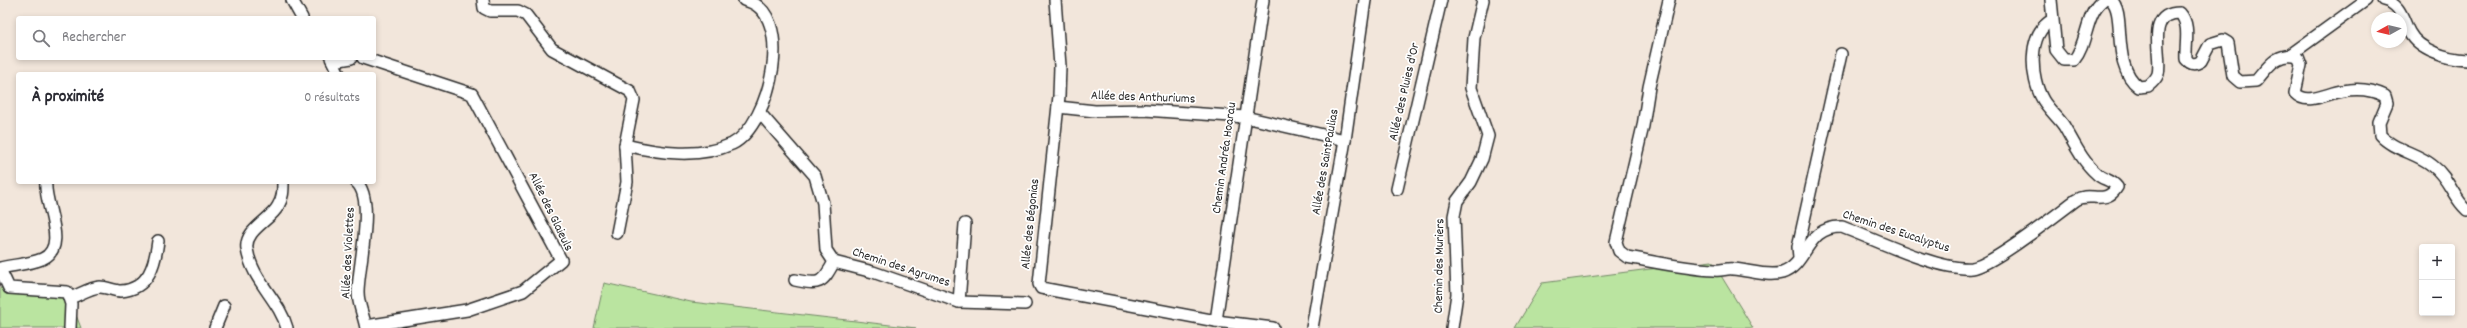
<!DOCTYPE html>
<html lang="fr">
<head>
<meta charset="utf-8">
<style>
  :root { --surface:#fff; --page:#f7f7f7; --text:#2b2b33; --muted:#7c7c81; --line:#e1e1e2 }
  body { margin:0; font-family:Dekko,sans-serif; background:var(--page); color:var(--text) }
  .controls { position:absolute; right:12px; bottom:12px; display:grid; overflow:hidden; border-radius:4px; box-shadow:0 2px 6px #0003 }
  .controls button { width:36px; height:36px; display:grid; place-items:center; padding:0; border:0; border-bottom:1px solid var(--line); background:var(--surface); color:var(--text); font:20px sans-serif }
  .compass { position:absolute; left:2371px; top:12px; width:36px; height:36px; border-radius:50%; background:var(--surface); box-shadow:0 2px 6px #0003; rotate:262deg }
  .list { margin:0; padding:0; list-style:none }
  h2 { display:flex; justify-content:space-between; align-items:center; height:52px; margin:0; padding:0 16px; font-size:17px }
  h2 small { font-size:13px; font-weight:400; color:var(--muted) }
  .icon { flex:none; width:22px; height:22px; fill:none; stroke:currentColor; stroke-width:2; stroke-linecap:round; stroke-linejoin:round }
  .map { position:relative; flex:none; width:2467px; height:328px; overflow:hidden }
  .search { position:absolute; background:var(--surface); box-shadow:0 2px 6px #0003; left:16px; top:16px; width:360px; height:44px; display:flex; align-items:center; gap:10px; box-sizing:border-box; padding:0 14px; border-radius:4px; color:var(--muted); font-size:15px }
  .panel { position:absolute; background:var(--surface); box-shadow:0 2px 6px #0003; left:16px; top:72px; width:360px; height:112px; border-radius:4px }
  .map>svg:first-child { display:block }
  .green { fill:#bae4a0; stroke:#728866 }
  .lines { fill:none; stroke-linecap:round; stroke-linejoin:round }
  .minor-casing { stroke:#2b2b2b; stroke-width:14 }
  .minor { stroke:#fff; stroke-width:11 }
  .labels { text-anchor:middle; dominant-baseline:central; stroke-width:3.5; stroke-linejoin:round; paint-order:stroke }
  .street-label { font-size:13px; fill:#2b2b2b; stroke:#fff }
</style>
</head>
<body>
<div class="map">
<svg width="2467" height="328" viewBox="0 0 2467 328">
  <rect width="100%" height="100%" fill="#f2e6db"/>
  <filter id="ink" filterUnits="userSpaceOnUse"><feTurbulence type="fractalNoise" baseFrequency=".025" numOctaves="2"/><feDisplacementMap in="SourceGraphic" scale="8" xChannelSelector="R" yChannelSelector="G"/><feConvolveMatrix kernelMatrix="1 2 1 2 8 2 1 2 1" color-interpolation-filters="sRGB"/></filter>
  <g filter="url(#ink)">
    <g class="green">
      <polygon points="1712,261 1753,328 1515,328 1542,283"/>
      <polygon points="604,283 691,302 916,328 594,328"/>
      <polygon points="0,288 67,291 81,328 0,328"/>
    </g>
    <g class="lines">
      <g class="minor-casing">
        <g id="minor">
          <polyline points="292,0 302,18"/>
          <polyline points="483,0 484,8 490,11 518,11 526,15 552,49 630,91 634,100 625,145 627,182 617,233"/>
          <polyline points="1055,0 1060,66 1059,96 1039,284 1041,288 1216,321 1273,328"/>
          <path d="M1669,0L1649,87L1643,126L1616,242L1619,251L1627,257C1656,262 1686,269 1715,270C1721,271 1727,268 1733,269C1748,270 1767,277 1782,273C1808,265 1805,226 1842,227C1874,239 1939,271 1972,268C1993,265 2057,214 2076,200C2089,191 2106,206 2117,187C2111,179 2103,180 2097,174C2082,161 2074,143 2064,126C2058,117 2049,110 2043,100C2030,78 2027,34 2052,20"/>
          <path d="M2051,0L2056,50L2064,60H2074C2088,43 2085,14 2103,0"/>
          <path d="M2111,0C2127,13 2110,66 2139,87L2148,86C2152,83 2156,79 2158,74C2163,55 2144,13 2180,13C2191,25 2185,44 2186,59C2191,65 2195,65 2201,61L2210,44L2223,40L2228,43L2233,76L2240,82L2256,81C2268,67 2277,51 2298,57L2301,65L2295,93C2307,106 2327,93 2342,91C2357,88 2371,89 2385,96L2387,103L2379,122L2380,135C2393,150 2418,153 2433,166C2449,178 2453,198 2467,210"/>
          <path d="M2383,0C2401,4 2402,18 2409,32C2419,51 2448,59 2467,60"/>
          <polyline points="2290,55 2366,0"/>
          <polyline points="331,58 339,74"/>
          <polyline points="363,58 472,94 561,260 523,291 467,310 366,326"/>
          <polyline points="334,61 351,58"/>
          <polyline points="1058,107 1095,111 1145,110 1245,117 1345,140"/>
          <polyline points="760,113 815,176 823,203 826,250 834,262 873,272 959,302 1025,304"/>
          <path d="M625,145C659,153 699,159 732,144C771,125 797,10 744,0"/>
          <path d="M283,182C283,191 283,198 278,206C271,220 244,230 247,249C252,281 279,299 287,328"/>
          <path d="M356,182C376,198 358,267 358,292C358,305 364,316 366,328"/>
          <polyline points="1397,189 1441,0"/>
          <polyline points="1799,257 1798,247 1841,54"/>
          <path d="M0,268C13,265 30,264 42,259C70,247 43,203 46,182"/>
          <polyline points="0,269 9,288 67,292 71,304 70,328"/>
          <path d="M795,280C820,285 822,284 834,262"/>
          <path d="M70,298C79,295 91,287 100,287C107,287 114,291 121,291C149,289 155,264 158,241"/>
          <polyline points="959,302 965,224"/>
          <polyline points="1216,321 1263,0"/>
          <polyline points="215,328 224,306"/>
          <polyline points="1312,328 1345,140 1365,0"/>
          <polyline points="1452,328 1457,294 1454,216 1457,201 1471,182 1482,159 1488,136 1471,88 1474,38 1483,0"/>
        </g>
      </g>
      <use href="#minor" class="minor"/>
    </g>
  </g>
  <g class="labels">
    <g class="street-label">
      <text transform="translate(1405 92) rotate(-77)">Allée des Pluies d'Or</text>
      <text transform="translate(1143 98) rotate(2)">Allée des Anthuriums</text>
      <text transform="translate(1225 158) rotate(-82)">Chemin Andréa Hoarau</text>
      <text transform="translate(1326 162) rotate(-80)">Allée des SaintPaulias</text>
      <text transform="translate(550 212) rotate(64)">Allée des Glaieuls</text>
      <text transform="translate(1031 224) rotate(-84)">Allée des Bégonias</text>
      <text transform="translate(1896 232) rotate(18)">Chemin des Eucalyptus</text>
      <text transform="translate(349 253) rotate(-87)">Allée des Violettes</text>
      <text transform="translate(1440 266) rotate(-89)">Chemin des Muriers</text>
      <text transform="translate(901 268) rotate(18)">Chemin des Agrumes</text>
    </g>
  </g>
</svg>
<div class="controls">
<button>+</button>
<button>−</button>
</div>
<svg class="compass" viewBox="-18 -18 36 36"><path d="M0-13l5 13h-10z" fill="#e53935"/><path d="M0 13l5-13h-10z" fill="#7c7c81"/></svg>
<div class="search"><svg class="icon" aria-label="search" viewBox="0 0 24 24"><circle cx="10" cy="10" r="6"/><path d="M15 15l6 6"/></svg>Rechercher</div>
<section class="panel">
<h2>À proximité<small>0 résultats</small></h2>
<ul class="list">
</ul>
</section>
</div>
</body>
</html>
